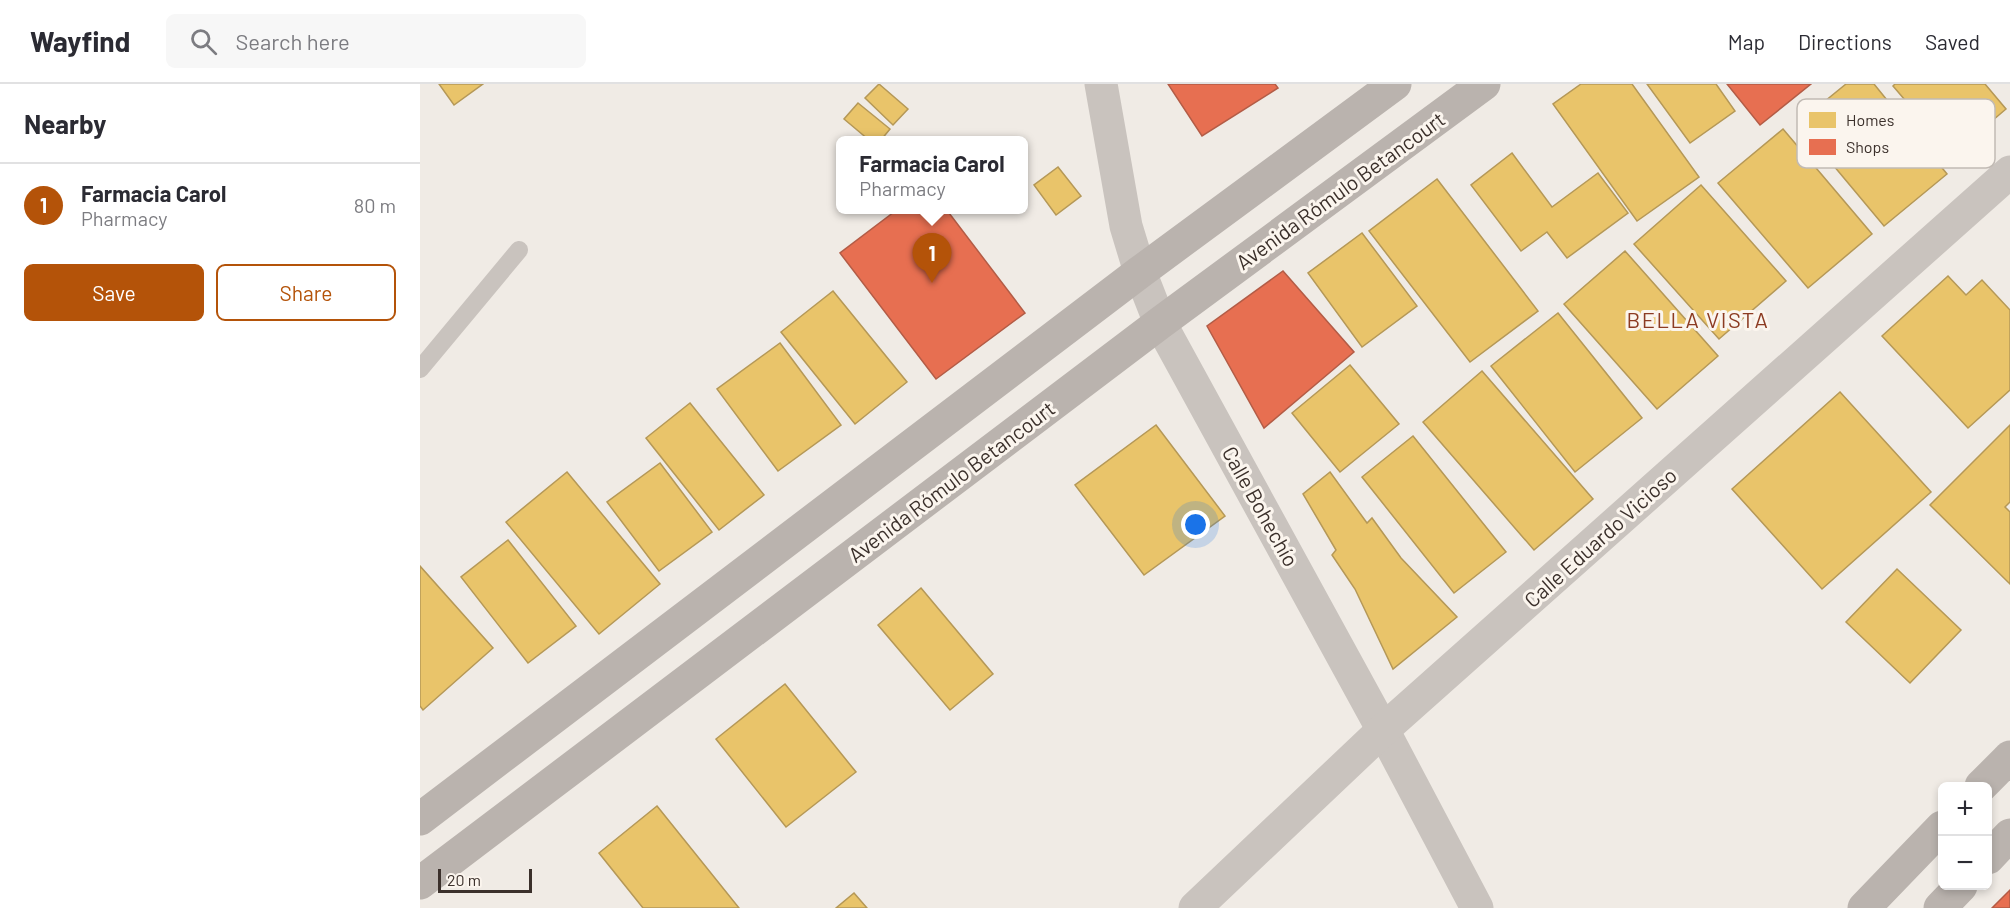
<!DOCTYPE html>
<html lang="en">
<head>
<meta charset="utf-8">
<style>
  :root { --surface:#fff; --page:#f7f7f7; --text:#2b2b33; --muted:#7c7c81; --line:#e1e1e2; --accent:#b45309 }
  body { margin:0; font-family:Barlow,sans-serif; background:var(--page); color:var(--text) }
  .controls { position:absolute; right:18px; bottom:18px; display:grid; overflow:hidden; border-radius:9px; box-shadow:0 3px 9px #0003 }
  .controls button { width:54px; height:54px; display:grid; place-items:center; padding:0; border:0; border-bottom:2px solid var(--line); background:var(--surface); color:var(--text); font:30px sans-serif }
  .scale { position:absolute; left:18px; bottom:15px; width:94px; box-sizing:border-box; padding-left:6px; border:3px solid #3b302b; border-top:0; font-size:16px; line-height:21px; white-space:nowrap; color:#3b302b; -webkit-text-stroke:4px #fbf5ee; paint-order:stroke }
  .you { position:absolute; left:776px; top:441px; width:21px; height:21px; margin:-15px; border:4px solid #fff; border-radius:50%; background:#1a73e8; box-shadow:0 0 0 9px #1a73e833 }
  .badge { display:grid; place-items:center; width:39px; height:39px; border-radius:50%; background:var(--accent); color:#fff; font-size:20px; font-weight:700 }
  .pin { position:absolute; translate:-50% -50px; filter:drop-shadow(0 2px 3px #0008) }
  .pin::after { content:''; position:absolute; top:32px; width:21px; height:18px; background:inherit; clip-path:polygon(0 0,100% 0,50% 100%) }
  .popup { position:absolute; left:416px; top:52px; width:192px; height:78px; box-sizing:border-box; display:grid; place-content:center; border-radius:9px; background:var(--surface); filter:drop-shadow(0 2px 4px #0005); font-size:20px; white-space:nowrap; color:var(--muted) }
  .popup b { font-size:22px; color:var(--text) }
  .popup::after { content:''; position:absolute; left:50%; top:100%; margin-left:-12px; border:12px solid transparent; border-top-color:var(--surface) }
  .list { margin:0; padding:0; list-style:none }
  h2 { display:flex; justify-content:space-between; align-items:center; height:78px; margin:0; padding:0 24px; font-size:26px }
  h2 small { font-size:20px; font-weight:400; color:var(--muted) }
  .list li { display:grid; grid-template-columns:39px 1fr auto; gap:18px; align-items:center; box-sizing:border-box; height:84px; padding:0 24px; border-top:2px solid var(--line) }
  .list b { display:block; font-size:22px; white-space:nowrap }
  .list p { margin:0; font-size:20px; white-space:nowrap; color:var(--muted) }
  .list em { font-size:20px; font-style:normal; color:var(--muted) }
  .actions { display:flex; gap:12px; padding:18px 24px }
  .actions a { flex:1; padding:14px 0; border:2px solid var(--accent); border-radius:9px; text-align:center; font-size:21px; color:var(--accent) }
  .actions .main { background:var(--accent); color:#fff }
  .icon { flex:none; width:33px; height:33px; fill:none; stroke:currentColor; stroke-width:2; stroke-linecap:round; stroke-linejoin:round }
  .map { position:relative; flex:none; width:1590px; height:824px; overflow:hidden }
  header { display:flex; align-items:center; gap:36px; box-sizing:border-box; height:84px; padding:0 30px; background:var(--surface); border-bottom:2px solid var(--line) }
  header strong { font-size:28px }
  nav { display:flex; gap:33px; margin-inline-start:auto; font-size:21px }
  .search { width:420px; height:54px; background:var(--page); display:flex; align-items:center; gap:15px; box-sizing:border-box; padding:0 21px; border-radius:9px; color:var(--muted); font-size:22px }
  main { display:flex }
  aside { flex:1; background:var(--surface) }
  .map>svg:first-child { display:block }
  .homes { fill:#e9c46a; stroke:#b59857; stroke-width:1.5 }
  .shops { fill:#e76f51; stroke:#b35c46; stroke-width:1.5 }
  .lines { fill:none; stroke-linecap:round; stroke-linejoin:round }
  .lane { stroke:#c9c3be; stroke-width:18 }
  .street { stroke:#c9c3be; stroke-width:33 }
  .secondary { stroke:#bab3ae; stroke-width:33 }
  .labels { text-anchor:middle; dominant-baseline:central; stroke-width:6; stroke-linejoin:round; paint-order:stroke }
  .street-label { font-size:21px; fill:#3b302b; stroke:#fbf5ee }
  .neighbourhood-label { font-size:22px; letter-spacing:1.5px; fill:#8c3b22; stroke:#fbf5ee }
  .key { fill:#fbf5ee; stroke:#c1bab4; stroke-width:1.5 }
  .key-label { font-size:16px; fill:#3b302b }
</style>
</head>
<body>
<header>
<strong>Wayfind</strong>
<div class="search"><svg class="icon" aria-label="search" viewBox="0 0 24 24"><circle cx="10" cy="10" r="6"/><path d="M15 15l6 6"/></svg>Search here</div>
<nav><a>Map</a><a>Directions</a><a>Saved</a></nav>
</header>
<main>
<aside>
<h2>Nearby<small></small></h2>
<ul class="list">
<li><span class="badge">1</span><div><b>Farmacia Carol</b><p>Pharmacy</p></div><em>80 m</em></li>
</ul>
<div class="actions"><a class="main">Save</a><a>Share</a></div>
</aside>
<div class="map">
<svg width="1590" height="824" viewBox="0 0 1590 824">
  <rect width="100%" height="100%" fill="#f0ebe5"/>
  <g class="homes">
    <polygon points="19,0 63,0 34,21"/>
    <polygon points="459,0 488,25 473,41 445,14"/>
    <polygon points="1161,0 1212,0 1279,93 1217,137 1133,20"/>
    <polygon points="1227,0 1296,0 1315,27 1270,59"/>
    <polygon points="1426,0 1454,0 1527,90 1464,142 1378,39"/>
    <polygon points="1475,0 1565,0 1586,25 1532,71 1473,2"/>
    <polygon points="438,19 470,45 461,56 449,56 424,35"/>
    <polygon points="1363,45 1452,150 1388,204 1298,99"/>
    <polygon points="1092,69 1132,123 1178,89 1208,129 1147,174 1127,148 1101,167 1051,101"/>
    <polygon points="638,83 661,112 636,131 614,101"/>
    <polygon points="1017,95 1118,227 1050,278 949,147"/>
    <polygon points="1281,101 1366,197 1299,255 1214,160"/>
    <polygon points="942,149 997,222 942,263 888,189"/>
    <polygon points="1205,167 1298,272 1237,325 1144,220"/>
    <polygon points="1528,192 1546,211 1562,196 1590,226 1590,306 1548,344 1462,252"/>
    <polygon points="413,207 487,298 435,340 361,248"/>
    <polygon points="1138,229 1222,334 1155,388 1071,282"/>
    <polygon points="360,259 421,341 358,387 297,305"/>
    <polygon points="930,281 979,340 920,388 872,329"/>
    <polygon points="1062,287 1173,415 1114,466 1003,338"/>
    <polygon points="1420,308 1511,408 1402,505 1312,405"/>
    <polygon points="270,319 344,411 299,446 226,354"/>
    <polygon points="736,341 805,432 724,491 655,401"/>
    <polygon points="1590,341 1590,418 1585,423 1590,428 1590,500 1510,421"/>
    <polygon points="993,352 1086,468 1034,509 942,393"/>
    <polygon points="240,379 292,448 239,487 187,418"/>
    <polygon points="147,388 240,500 179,550 86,438"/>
    <polygon points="910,388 947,439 952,434 981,474 1037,533 973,585 935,505 912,471 916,466 883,410"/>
    <polygon points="88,456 156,542 108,579 41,493"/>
    <polygon points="0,482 73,564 3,626 0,622"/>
    <polygon points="1477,485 1541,546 1490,599 1426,538"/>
    <polygon points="501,504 573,590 530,626 458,541"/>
    <polygon points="365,600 436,688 366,743 296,655"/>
    <polygon points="237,722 319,824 223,824 179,769"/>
    <polygon points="434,809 447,824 416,824"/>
  </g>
  <g class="shops">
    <polygon points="748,0 855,0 858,4 782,52"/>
    <polygon points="1307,0 1391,0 1340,41"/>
    <polygon points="478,125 526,125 605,229 516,295 420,169"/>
    <polygon points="863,187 934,268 844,344 787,242"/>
    <polygon points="1590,806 1590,824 1572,824"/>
  </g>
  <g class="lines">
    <polyline class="lane" points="0,285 99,166"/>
    <g class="street">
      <polyline points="681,0 706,142 720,188 740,239 963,646 1057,824"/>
      <polyline points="775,824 963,646 1590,88"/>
    </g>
    <g class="secondary">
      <polyline points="1561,702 1590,673"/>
      <polyline points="0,735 720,188 975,0"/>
      <polyline points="1568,774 1590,751"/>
      <polyline points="0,799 740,239 1064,0"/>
      <polyline points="1444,824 1522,743"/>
      <polyline points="1520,824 1541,802"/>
    </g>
  </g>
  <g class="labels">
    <g class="street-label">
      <text transform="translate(920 106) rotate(-36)">Avenida Rómulo Betancourt</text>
      <text transform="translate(531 397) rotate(-37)">Avenida Rómulo Betancourt</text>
      <text transform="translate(841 422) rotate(61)">Calle Bohechío</text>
      <text transform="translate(1180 453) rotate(-42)">Calle Eduardo Vicioso</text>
    </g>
    <g class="neighbourhood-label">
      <text x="1278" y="235">BELLA VISTA</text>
    </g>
  </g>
  <rect x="1377" y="15" width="198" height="69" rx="9" class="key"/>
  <rect x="1389" y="28" width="27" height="16" fill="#e9c46a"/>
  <rect x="1389" y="55" width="27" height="16" fill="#e76f51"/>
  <g class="key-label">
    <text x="1426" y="42">Homes</text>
    <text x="1426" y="69">Shops</text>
  </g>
</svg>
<div class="controls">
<button>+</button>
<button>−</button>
</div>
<div class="scale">20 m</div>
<div class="you"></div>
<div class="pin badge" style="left:512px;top:199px">1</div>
<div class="popup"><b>Farmacia Carol</b>Pharmacy</div>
</div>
</main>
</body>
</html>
